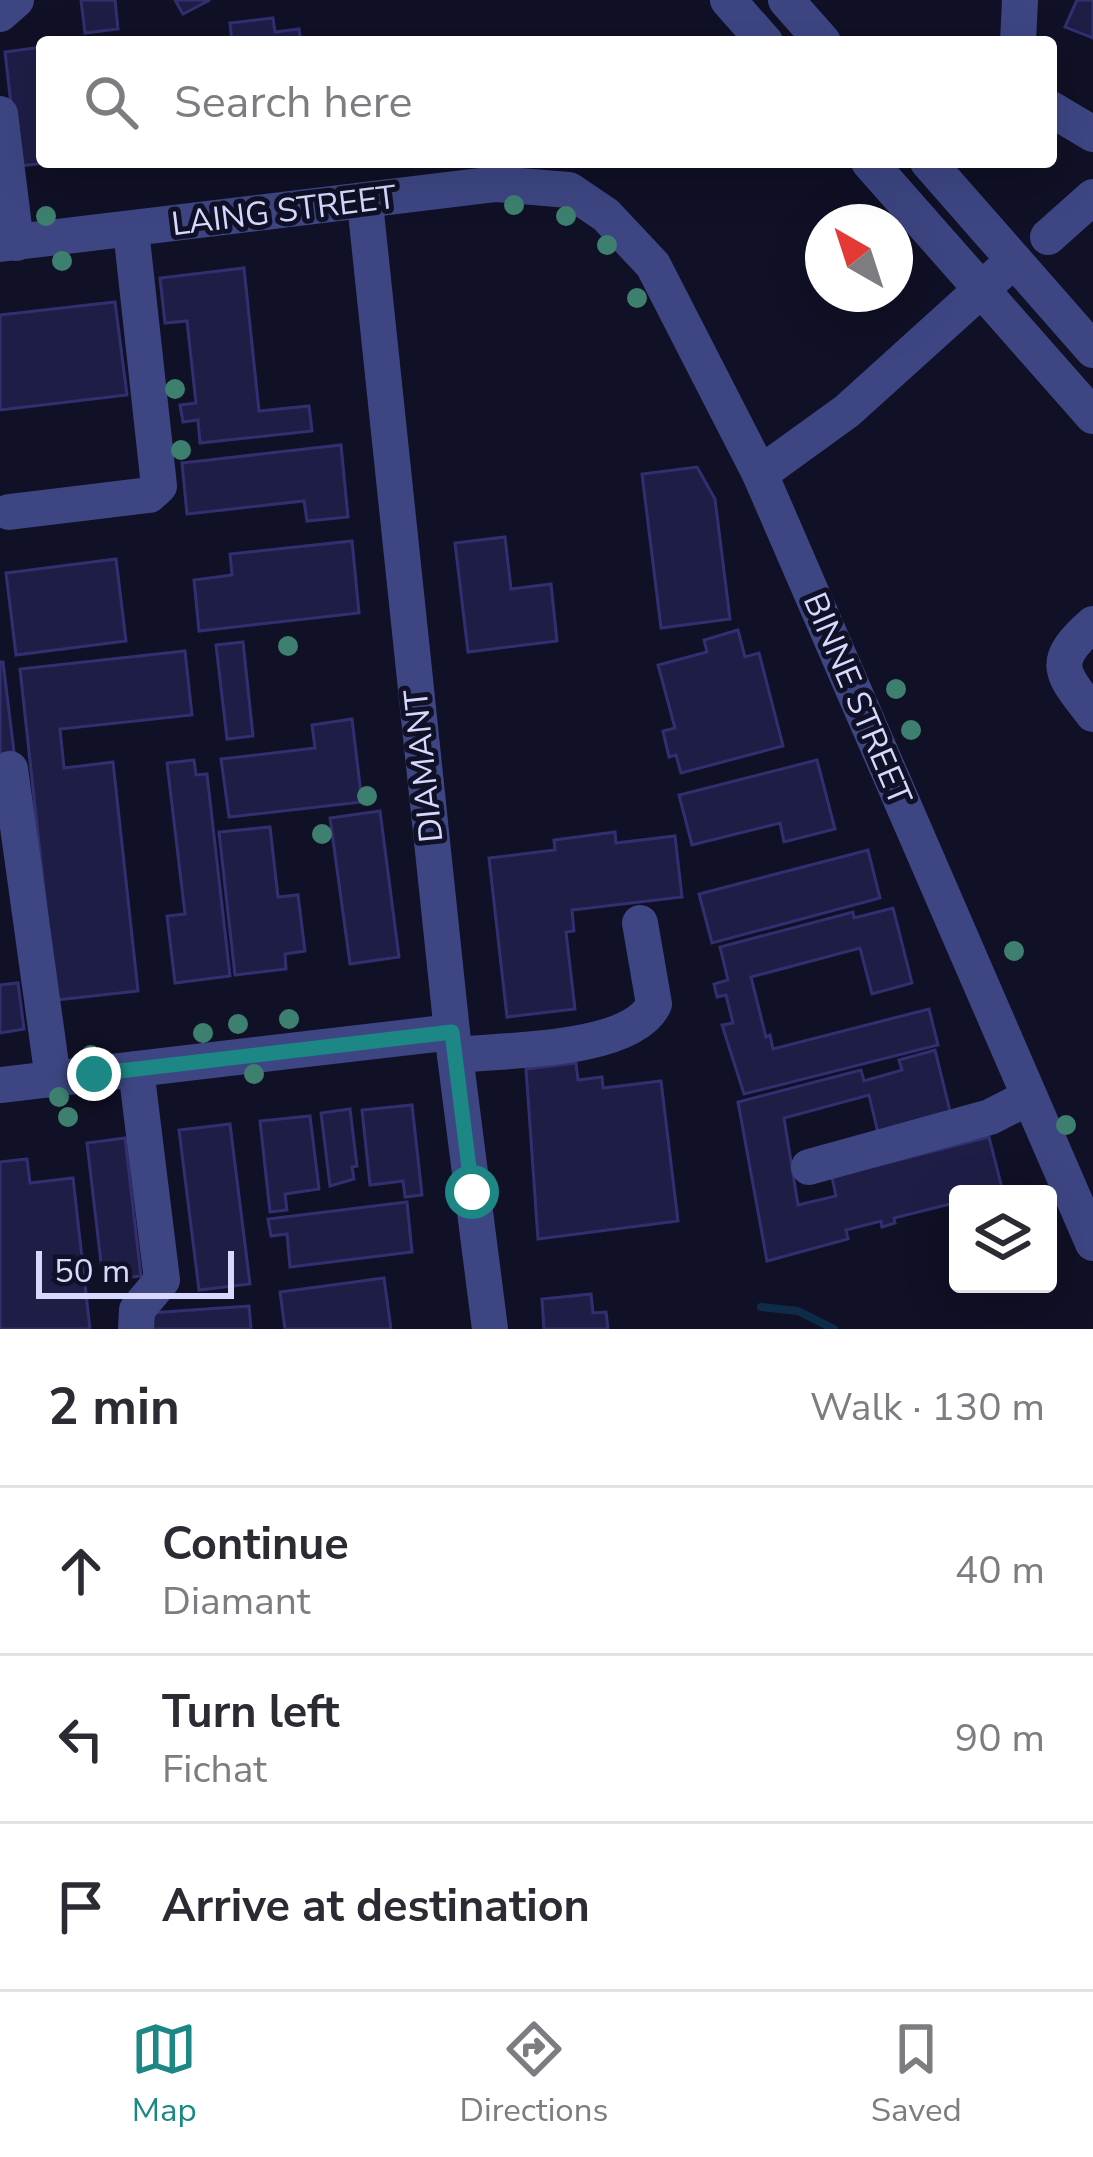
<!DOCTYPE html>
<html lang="en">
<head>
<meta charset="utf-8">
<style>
  :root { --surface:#fff; --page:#f2f2f3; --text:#2b2b33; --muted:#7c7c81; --line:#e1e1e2; --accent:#1c8784 }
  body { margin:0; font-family:"Nunito Sans",sans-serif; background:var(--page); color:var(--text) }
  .controls { position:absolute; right:36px; bottom:36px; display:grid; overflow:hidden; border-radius:12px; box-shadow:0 12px 48px #0002 }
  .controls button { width:108px; height:108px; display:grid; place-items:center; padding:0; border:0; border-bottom:3px solid var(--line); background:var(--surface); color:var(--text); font:60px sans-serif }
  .compass { position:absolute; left:805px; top:204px; width:108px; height:108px; border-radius:50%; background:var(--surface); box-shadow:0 12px 48px #0002; rotate:321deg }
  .scale { position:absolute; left:36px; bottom:30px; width:198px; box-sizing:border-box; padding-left:12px; border:6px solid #d6d8fe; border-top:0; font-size:33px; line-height:42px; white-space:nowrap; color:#d6d8fe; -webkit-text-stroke:9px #101026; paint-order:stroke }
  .stop { position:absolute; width:36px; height:36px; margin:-27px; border:9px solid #1c8784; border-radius:50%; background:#fff }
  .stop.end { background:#1c8784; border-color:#fff; box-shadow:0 3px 12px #0008 }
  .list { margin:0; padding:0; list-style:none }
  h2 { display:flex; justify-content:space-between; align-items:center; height:156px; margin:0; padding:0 48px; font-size:51px }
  h2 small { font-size:39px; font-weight:400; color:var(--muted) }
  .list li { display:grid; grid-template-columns:78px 1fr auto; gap:36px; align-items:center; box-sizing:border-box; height:168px; padding:0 48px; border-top:3px solid var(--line) }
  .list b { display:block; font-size:45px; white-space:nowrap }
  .list p { margin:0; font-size:39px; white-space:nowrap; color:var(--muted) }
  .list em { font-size:39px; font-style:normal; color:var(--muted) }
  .icon { flex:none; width:66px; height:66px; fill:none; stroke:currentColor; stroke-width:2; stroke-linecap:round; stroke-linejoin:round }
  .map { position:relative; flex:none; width:1093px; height:1329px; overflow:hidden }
  .search { position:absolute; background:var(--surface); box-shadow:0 12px 48px #0002; left:36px; right:36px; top:36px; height:132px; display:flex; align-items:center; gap:30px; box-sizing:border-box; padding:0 42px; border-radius:12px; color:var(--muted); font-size:45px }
  .sheet { height:660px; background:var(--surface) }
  nav { display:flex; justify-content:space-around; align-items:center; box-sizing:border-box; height:168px; border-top:3px solid var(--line); background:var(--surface); font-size:33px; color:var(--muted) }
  nav a { display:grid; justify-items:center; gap:6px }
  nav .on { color:var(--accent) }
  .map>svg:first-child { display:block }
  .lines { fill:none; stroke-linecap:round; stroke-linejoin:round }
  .stream { stroke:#0e2c47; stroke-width:8 }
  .building { fill:#1e1d46; stroke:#322f71; stroke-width:3 }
  .minor { stroke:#3d4683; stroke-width:36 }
  .tree { fill:#3e806f }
  .route { stroke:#1c8784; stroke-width:15 }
  .labels { text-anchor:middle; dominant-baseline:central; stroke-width:10; stroke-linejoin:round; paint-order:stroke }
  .street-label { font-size:33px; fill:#d6d8fe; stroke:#101026 }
</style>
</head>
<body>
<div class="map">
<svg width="1093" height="1329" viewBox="0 0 1093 1329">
  <rect width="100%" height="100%" fill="#101026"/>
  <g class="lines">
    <polyline class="stream" points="761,1307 798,1311 834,1329"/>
  </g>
  <g class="building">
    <polygon points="81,0 115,0 118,29 85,33"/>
    <polygon points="175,0 210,0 183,14"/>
    <polygon points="1077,0 1093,0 1093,38 1065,27"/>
    <polygon points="273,18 275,32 299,29 301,42 229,42 232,42 230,23"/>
    <polygon points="42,47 42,162 56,162 18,166 5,52"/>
    <polygon points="244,268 259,411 309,406 312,431 200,443 198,420 183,422 180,405 196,403 187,321 165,323 160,278"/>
    <polygon points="115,302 127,395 0,410 0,315"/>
    <polygon points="341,445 348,517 307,521 304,501 187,514 182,463"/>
    <polygon points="697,467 715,499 730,619 661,628 642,474"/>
    <polygon points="505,537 511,589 551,584 557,641 468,652 455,543"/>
    <polygon points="352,541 359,613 199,631 194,580 232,575 230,554"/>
    <polygon points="116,559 126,641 16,655 6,573"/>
    <polygon points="738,630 745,657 759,653 783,746 681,773 676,755 669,757 663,731 675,728 658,665 707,652 704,640"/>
    <polygon points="243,642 253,736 227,739 216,645"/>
    <polygon points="185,651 192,715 60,729 64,768 113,762 138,991 56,1000 20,669"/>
    <polygon points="0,662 3,662 14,752 0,754"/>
    <polygon points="352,719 362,802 229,817 221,759 315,748 312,725"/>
    <polygon points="194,760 196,775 207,774 230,976 175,983 167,916 185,914 167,763"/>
    <polygon points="817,760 835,829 784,842 780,823 692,845 679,795"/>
    <polygon points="380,811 399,957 350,964 330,818"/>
    <polygon points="270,827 278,897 298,895 305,951 285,954 286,969 235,975 219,832"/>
    <polygon points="615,832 616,843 675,836 682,897 572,910 574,931 566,932 575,1009 507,1017 489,858 555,850 554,840"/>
    <polygon points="868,850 880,898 712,943 699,894"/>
    <polygon points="893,908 912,983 872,994 860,948 751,977 766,1037 770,1035 773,1049 929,1009 938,1045 744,1094 722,1025 733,1023 726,995 717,997 714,984 728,980 720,947 853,912 854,918"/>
    <polygon points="18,983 24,1029 0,1033 0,985"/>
    <polygon points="935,1050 951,1115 878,1133 869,1095 784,1118 798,1205 836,1196 832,1177 989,1137 1003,1192 958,1194 958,1202 894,1218 895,1223 882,1227 881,1221 846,1230 848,1239 767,1261 738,1102 861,1070 864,1081 902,1070 899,1060"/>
    <polygon points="576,1063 578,1080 602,1077 603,1088 661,1081 678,1221 538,1239 526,1069"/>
    <polygon points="412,1105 422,1195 405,1197 403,1181 370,1185 362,1110"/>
    <polygon points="350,1109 357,1166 352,1167 354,1179 330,1186 321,1113"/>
    <polygon points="310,1116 319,1189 285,1194 287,1210 270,1212 260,1121"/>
    <polygon points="230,1124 250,1284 199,1290 179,1130"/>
    <polygon points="125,1138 141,1276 103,1280 87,1143"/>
    <polygon points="27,1159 30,1183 73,1178 90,1329 0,1329 0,1162"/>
    <polygon points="407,1202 412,1252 290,1267 287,1234 271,1236 268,1219"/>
    <polygon points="384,1278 391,1329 285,1329 280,1292"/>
    <polygon points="591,1294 593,1313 606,1312 608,1329 544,1329 542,1299"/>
    <polygon points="249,1306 251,1329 150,1329 149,1313"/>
  </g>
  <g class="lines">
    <g class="minor">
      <polyline points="728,0 765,42"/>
      <polyline points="786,0 823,42"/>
      <polyline points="0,14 16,0"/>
      <polyline points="1018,42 1020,0"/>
      <polyline points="1051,109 1093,134"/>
      <polyline points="0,114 16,243"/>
      <polyline points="869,162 1093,416"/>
      <polyline points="928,162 1093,350"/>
      <polyline points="365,203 452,1032 490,1329"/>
      <polyline points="1048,237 1093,197"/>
      <polyline points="0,244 496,184 569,190 606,215 653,265 760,474 1093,1243"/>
      <polyline points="760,474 847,411 1014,260"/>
      <polyline points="9,512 149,495 159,486 131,230"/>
      <path d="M1093,624C1049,663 1061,672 1093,714"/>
      <polyline points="10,769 53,1079"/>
      <path d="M455,1055C503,1050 632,1052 654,1004L640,923"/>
      <polyline points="136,1069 162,1280 137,1310 136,1329"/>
      <polyline points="0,1085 452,1032"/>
      <polyline points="809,1167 990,1117 1027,1098"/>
    </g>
  </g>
  <g class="tree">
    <circle cx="514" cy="205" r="10"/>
    <circle cx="46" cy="216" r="10"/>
    <circle cx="566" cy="216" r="10"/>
    <circle cx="607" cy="245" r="10"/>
    <circle cx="62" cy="261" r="10"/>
    <circle cx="637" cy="298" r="10"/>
    <circle cx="175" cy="389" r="10"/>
    <circle cx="181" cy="450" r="10"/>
    <circle cx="288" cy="646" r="10"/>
    <circle cx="896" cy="689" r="10"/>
    <circle cx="911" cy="730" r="10"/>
    <circle cx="367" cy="796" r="10"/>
    <circle cx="322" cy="834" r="10"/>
    <circle cx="1014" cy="951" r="10"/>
    <circle cx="289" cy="1019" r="10"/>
    <circle cx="238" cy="1024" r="10"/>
    <circle cx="203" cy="1033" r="10"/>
    <circle cx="91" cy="1055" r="10"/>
    <circle cx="254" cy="1074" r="10"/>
    <circle cx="59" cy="1097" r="10"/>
    <circle cx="68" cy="1117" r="10"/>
    <circle cx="1066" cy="1125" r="10"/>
  </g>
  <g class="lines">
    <polyline class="route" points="94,1074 452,1032 472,1192"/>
  </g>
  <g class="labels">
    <g class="street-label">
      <text transform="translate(284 211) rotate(-7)">LAING STREET</text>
      <text transform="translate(857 699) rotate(67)">BINNE STREET</text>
      <text transform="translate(424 766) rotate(-96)">DIAMANT</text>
    </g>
  </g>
</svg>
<div class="controls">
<button><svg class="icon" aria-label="layers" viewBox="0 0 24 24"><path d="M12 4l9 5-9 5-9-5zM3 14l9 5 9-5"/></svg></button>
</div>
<svg class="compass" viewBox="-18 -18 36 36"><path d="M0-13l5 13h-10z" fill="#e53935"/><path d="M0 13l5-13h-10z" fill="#7c7c81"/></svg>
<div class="scale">50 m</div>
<div class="stop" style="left:472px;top:1192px"></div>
<div class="stop end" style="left:94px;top:1074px"></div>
<div class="search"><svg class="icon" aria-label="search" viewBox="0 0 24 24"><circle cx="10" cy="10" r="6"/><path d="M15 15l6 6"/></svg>Search here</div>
</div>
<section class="sheet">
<h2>2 min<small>Walk · 130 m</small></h2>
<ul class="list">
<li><svg class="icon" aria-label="ahead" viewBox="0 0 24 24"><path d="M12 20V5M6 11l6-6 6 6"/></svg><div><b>Continue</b><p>Diamant</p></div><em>40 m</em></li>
<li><svg class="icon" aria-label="left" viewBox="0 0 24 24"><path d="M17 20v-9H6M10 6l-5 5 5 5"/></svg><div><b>Turn left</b><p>Fichat</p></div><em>90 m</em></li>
<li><svg class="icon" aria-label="arrive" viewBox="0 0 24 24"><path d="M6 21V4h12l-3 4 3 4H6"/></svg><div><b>Arrive at destination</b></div></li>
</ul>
</section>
<nav>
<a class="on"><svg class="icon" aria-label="map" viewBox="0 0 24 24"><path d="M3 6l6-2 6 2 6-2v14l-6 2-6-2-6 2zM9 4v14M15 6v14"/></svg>Map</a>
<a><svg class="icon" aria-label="directions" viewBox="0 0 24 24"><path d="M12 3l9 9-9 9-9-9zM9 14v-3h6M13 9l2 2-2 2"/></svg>Directions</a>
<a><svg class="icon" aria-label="saved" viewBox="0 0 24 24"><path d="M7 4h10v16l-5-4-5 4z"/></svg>Saved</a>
</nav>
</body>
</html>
